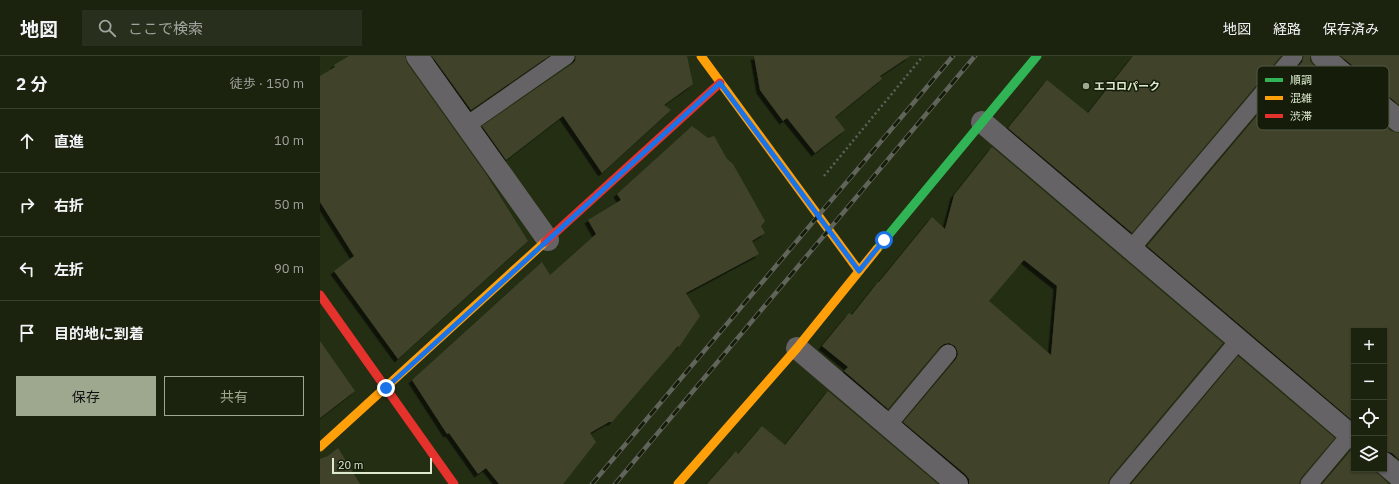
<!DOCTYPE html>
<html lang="ja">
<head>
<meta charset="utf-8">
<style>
  :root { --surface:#1b220e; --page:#282f1c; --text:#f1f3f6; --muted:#a0a49e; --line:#393f2e; --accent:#9da88e }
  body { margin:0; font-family:"IBM Plex Sans","Noto Sans JP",sans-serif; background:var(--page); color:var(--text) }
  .controls { position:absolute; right:12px; bottom:12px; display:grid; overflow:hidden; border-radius:0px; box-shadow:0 1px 3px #0004 }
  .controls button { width:36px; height:36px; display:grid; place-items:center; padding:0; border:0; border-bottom:1px solid var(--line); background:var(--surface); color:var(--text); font:20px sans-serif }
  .scale { position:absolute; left:12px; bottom:10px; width:100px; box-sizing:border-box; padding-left:4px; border:2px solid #deead0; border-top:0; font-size:11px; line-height:14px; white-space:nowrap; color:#deead0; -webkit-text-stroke:3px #151d0a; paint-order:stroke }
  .stop { position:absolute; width:12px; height:12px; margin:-9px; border:3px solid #1a73e8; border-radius:50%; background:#fff }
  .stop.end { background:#1a73e8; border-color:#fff; box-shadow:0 1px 4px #0008 }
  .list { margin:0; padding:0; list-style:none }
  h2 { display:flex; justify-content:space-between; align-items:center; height:52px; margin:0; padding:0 16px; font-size:17px }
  h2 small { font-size:13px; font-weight:400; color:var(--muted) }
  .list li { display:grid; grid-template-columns:26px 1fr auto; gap:12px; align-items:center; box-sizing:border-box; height:64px; padding:0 16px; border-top:1px solid var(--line) }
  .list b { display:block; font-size:15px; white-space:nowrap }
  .list em { font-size:13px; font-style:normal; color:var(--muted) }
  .actions { display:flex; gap:8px; padding:12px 16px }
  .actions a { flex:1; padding:9px 0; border:1px solid var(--accent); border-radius:0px; text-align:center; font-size:14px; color:var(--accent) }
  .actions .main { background:var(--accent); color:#111 }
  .icon { flex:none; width:22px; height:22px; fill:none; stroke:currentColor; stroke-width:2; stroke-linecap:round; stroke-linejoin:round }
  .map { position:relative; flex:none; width:1079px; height:428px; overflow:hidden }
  header { display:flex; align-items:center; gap:24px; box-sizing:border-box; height:56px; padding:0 20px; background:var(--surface); border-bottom:1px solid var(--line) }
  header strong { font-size:19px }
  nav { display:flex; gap:22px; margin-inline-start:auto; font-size:14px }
  .search { width:280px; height:36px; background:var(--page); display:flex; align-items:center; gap:10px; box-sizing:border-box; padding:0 14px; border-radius:0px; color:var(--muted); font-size:15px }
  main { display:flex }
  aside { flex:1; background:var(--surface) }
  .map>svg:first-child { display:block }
  .building { fill:#3f432b; fill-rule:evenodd; filter:url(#shadow) }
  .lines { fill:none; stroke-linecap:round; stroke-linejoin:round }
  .path { stroke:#60615c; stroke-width:2.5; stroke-dasharray:2 3; stroke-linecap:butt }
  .lane { stroke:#656365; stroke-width:17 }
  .street { stroke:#656365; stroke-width:22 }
  .fast { stroke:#30b455; stroke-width:9 }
  .slow { stroke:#ff9f0a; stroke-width:9 }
  .jam { stroke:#e5322d; stroke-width:9 }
  .rail-casing { stroke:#61645b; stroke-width:4.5 }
  .rail { stroke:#151d0a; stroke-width:3; stroke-dasharray:9; stroke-linecap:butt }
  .route { stroke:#1a73e8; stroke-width:5 }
  .poi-dot { fill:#9da88e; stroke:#151d0a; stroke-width:1.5 }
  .labels { text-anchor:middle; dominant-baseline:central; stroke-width:3; stroke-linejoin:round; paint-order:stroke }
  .poi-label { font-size:11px; font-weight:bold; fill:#deead0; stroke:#151d0a; text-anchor:start }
  .key { fill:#151d0a; stroke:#515a45; stroke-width:1 }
  .key-label { font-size:11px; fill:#deead0 }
</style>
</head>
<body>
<header>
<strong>地図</strong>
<div class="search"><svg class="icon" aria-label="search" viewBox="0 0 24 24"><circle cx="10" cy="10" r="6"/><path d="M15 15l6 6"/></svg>ここで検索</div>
<nav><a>地図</a><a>経路</a><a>保存済み</a></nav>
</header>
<main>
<aside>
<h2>2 分<small>徒歩 · 150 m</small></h2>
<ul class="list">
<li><svg class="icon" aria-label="ahead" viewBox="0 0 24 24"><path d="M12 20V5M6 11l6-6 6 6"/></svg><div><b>直進</b></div><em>10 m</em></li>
<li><svg class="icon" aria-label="right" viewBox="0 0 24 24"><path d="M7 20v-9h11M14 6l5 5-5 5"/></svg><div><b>右折</b></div><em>50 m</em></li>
<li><svg class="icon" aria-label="left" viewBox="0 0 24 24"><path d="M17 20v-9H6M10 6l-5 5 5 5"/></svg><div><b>左折</b></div><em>90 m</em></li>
<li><svg class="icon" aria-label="arrive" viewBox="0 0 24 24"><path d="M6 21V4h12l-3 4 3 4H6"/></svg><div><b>目的地に到着</b></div></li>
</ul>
<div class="actions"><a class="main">保存</a><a>共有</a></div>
</aside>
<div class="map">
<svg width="1079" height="428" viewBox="0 0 1079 428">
  <defs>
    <filter id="shadow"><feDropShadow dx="-3.5" dy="3.5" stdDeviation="0" flood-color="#0009"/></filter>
  </defs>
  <rect width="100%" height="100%" fill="#242e13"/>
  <g class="building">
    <polygon points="29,0 85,0 87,7 166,118 208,185 78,303 14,215 34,200 0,146 0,20 15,11 14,9"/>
    <polygon points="112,0 229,0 151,54"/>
    <polygon points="256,0 367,0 373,28 344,49 351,54 282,117 243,60 186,104 162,70 252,8 255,5"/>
    <polygon points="434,0 590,0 560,20 562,23 515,61 525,74 495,97 467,62 463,65 440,34"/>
    <polygon points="813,0 961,0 812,177 688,72 727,24 768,57"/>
    <polygon points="984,0 990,0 990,5 994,10 1071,75 1079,77 1079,403 1072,397 1064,395 1064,275 1034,275 1034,366 827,190 982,6"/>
    <polygon points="1021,0 1079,0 1079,49"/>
    <polygon points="372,70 388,82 394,80 407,103 413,108 445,165 441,170 445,177 432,185 439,198 366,237 380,260 359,291 358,290 292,366 289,366 270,377 276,386 243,428 179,428 166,412 158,418 129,377 127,378 92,324 222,206 230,219 276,178 268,164 301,144 297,138"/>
    <path d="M672,91L903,287L790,422L788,428H649V423L645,418L583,366L636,303L638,298L637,294L635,290L629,287L624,288L620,291L568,353L524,315L528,311L502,290L529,257L532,259L558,226H559L612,161L625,173L634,139ZM704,204L737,230L731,299L669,245Z"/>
    <polygon points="0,285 35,335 0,362"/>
    <polygon points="918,300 1015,382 981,422 979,428 811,428"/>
    <polygon points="508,335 618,428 387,428 416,395 418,398 442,370 465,389"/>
    <polygon points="18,392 40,428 0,428 0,403 8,400"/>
    <polygon points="1031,394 1034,394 1034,413 1053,413 1069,428 1002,428"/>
  </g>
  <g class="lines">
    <polyline class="path" points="504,120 603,0"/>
    <g class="lane">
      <polyline points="147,69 246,0"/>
      <polyline points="811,193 974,0"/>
      <polyline points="568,369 628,297"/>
      <polyline points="798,428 919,284"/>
      <polyline points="989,428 1030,379"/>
    </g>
    <g class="street">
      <polyline points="97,0 228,184"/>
      <polyline points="1002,0 1079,65"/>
      <polyline points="662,66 1034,382"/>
      <polyline points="477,292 637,428"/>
      <polyline points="1064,407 1079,420"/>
    </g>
    <polyline class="fast" points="557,193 717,0"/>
    <g class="slow">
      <polyline points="381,0 539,215"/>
      <polyline points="0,391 225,186"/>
      <polyline points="358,428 477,292 557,193"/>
    </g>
    <g class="jam">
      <polyline points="225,186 400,27"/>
      <polyline points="0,239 134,428"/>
    </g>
    <g class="rail-casing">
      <g id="rail">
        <polyline points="272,428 633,0"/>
        <polyline points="295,428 655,0"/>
      </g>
    </g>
    <use href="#rail" class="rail"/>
  </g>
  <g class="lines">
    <polyline class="route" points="66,332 400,27 539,215 564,184"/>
  </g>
  <circle class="poi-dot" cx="766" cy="30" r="4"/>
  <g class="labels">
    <g class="poi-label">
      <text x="774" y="30">エコロパーク</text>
    </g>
  </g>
  <rect x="937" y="10" width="132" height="64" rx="6" class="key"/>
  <rect x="945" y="22" width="18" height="4" fill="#30b455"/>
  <rect x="945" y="40" width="18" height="4" fill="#ff9f0a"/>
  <rect x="945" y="58" width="18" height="4" fill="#e5322d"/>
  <g class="key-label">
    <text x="970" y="28">順調</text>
    <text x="970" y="46">混雑</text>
    <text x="970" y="64">渋滞</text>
  </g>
</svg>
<div class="controls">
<button>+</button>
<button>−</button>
<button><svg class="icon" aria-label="locate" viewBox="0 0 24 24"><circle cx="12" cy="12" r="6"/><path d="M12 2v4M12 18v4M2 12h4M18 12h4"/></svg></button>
<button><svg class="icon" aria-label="layers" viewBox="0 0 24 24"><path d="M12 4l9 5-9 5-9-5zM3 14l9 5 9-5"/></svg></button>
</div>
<div class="scale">20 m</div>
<div class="stop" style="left:564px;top:184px"></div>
<div class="stop end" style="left:66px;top:332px"></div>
</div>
</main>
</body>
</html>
